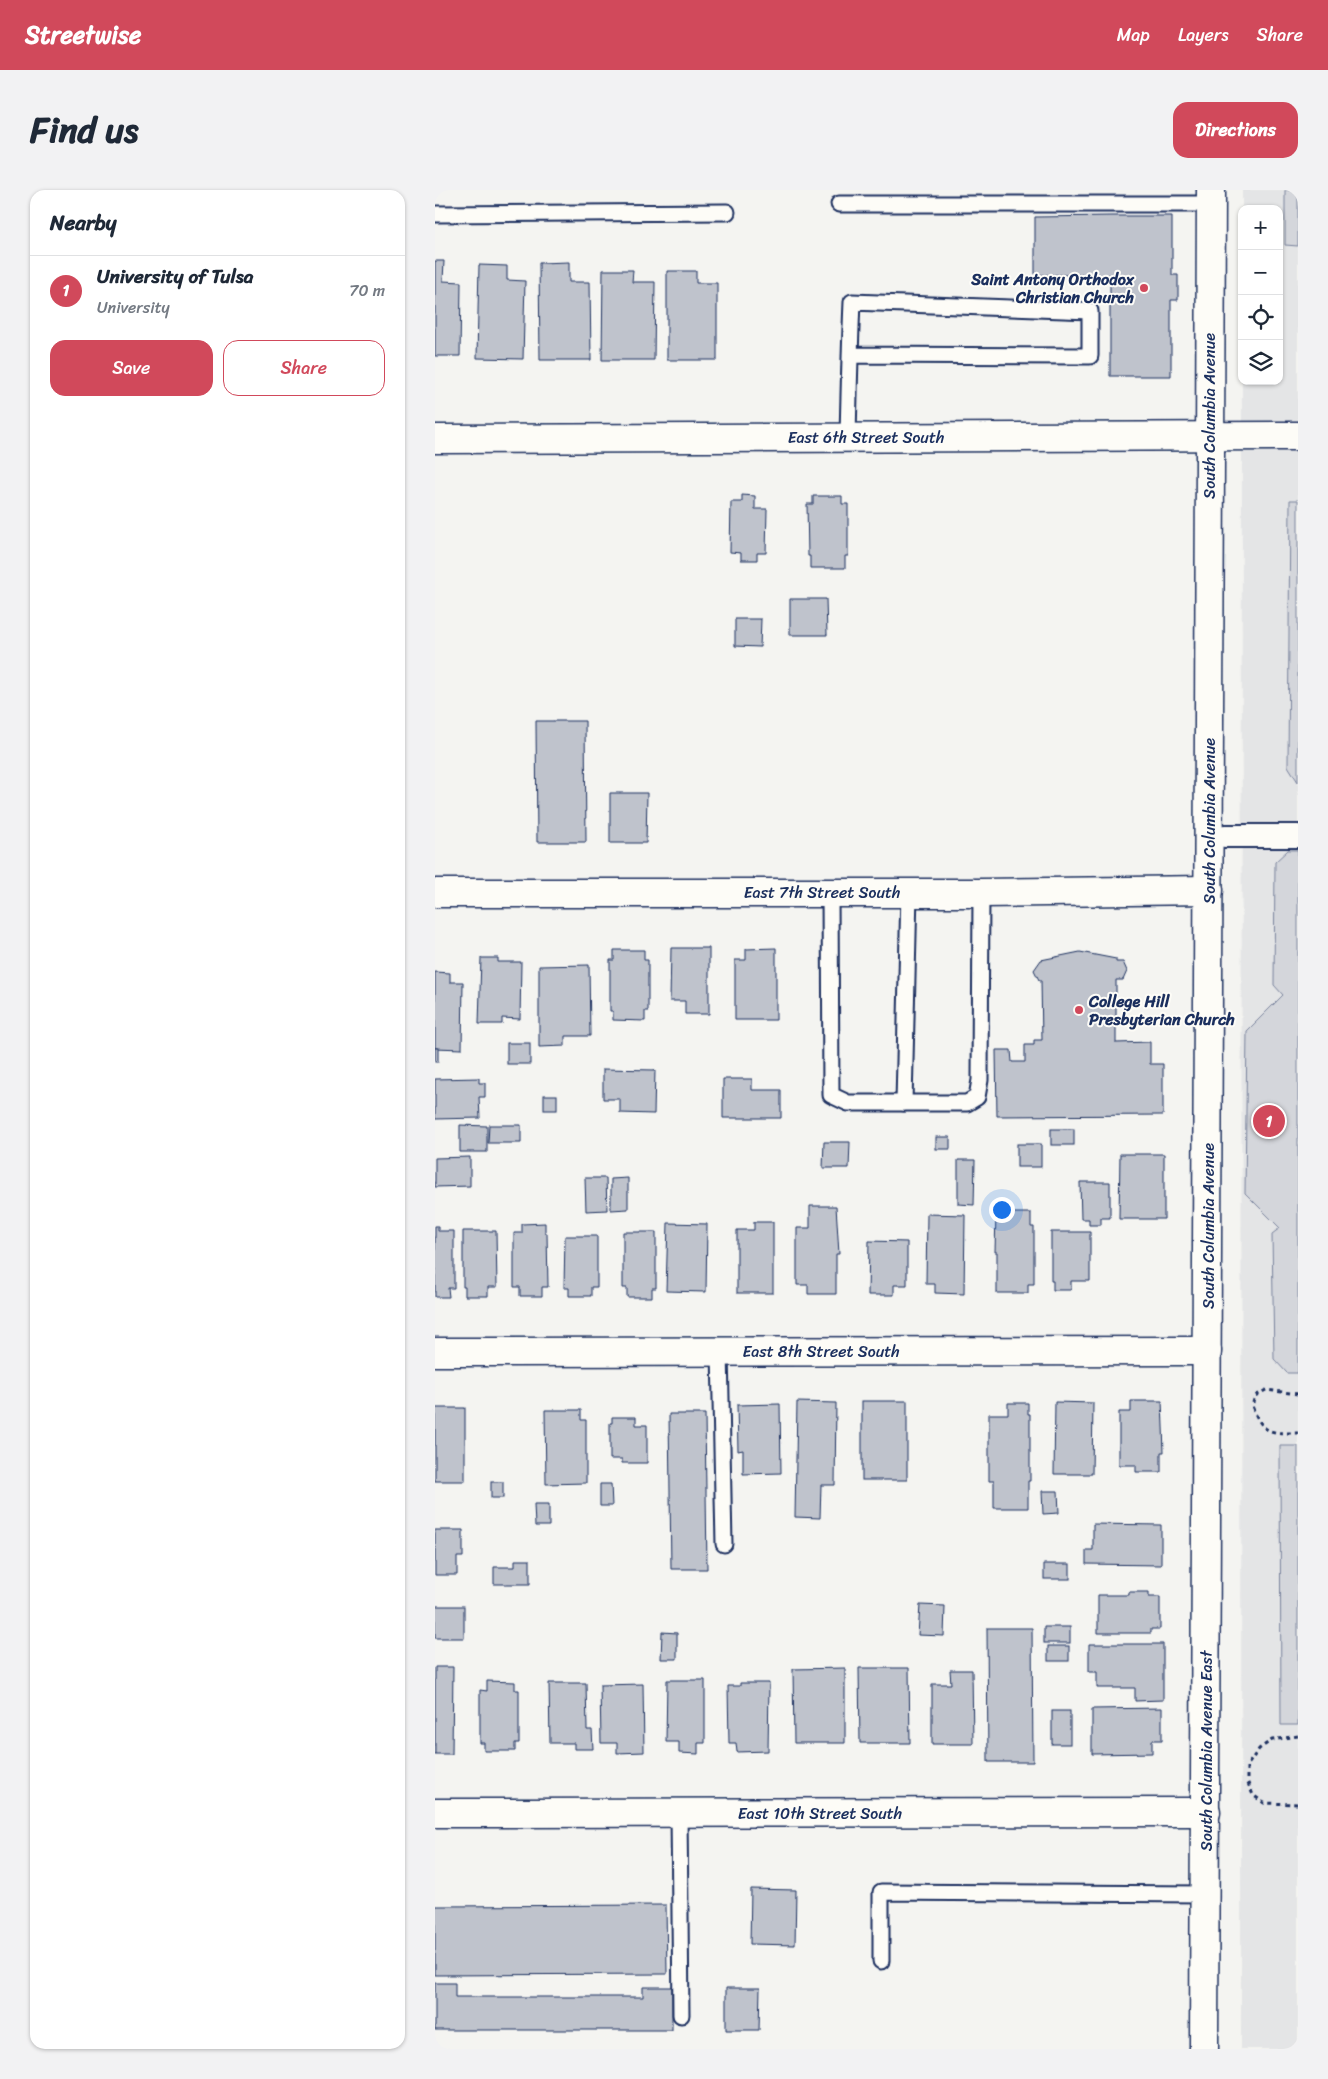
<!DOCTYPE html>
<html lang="en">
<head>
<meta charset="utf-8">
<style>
  :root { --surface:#fff; --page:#f2f2f3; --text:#1f2937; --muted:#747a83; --line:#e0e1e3; --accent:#d1495b }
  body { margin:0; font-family:Sriracha,sans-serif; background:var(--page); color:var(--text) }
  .controls { position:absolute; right:15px; top:15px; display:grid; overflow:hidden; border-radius:10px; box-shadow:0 1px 4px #0004 }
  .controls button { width:45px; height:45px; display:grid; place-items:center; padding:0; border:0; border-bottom:1px solid var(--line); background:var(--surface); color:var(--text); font:25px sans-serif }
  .you { position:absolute; left:566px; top:1019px; width:18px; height:18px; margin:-12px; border:4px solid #fff; border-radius:50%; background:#1a73e8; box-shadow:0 0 0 8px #1a73e833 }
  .badge { display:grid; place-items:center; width:32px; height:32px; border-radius:50%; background:var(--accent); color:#fff; font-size:16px; font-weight:700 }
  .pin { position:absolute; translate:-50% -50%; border:2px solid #fff; box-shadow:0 1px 5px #0006 }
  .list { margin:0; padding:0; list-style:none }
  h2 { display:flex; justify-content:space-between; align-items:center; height:65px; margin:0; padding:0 20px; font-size:21px }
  h2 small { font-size:16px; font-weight:400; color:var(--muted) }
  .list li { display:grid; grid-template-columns:32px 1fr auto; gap:15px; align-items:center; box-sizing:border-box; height:70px; padding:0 20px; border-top:1px solid var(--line) }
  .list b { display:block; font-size:19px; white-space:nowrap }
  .list p { margin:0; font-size:16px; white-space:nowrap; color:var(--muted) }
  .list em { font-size:16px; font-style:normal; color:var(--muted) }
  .actions { display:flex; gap:10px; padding:15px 20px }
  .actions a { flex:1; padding:11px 0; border:1px solid var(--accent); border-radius:15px; text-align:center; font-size:18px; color:var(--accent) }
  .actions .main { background:var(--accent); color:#fff }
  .icon { flex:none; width:28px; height:28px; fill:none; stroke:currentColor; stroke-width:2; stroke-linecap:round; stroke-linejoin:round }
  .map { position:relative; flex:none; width:863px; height:1859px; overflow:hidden; border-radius:15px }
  header { display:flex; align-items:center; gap:30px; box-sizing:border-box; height:70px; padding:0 25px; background:var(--accent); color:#fff }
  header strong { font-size:24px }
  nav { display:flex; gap:28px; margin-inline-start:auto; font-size:18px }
  .intro { display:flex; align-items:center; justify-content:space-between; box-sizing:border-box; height:120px; padding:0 30px }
  h1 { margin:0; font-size:35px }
  .button { padding:12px 22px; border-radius:15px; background:var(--accent); color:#fff; font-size:18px; font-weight:700 }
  main { display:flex; gap:30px; padding:0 30px }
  aside { flex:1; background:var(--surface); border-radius:15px; box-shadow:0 1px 4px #0004 }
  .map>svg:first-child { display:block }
  .built { fill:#e4e5e6 }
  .green { fill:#d4d6db; stroke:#78829c }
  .building { fill:#bfc3cc; stroke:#1b2f5e }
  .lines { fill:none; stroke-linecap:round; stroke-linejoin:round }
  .service-casing { stroke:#1b2f5e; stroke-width:19 }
  .pedestrian-casing { stroke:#1b2f5e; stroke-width:26 }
  .minor-casing { stroke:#1b2f5e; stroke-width:31 }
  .tertiary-casing { stroke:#1b2f5e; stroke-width:31 }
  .path { stroke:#1b2f5e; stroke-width:3; stroke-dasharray:4 4; stroke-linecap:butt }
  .service { stroke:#fdfcf7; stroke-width:15 }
  .pedestrian { stroke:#fdfcf7; stroke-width:22 }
  .minor { stroke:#fdfcf7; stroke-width:28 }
  .tertiary { stroke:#fdfcf7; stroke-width:28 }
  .poi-dot { fill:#d1495b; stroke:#fdfcf7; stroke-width:2 }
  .labels { text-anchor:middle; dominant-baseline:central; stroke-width:4; stroke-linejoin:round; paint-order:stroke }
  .poi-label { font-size:16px; font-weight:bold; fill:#1b2f5e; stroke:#fdfcf7; text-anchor:end }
  .street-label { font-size:16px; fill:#1b2f5e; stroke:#fdfcf7 }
</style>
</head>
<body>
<header>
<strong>Streetwise</strong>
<nav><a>Map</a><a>Layers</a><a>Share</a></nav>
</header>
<div class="intro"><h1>Find us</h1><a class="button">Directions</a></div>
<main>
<aside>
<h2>Nearby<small></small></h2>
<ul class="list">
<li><span class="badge">1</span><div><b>University of Tulsa</b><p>University</p></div><em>70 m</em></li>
</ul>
<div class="actions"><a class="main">Save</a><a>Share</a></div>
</aside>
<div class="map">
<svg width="863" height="1859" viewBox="0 0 863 1859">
  <rect width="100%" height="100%" fill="#f4f4f1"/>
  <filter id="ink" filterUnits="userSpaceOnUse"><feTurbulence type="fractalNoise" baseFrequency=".02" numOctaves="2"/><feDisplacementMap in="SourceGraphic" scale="10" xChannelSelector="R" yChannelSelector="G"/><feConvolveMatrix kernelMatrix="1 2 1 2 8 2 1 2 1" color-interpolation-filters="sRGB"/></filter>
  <g filter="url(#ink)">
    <polygon class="built" points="807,0 863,0 863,1859 806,1859 807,86 807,191 844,191 844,19 807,19"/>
    <g class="green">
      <polygon points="850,0 863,0 863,56 850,55"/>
      <polygon points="855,310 863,310 863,592 853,576"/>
      <polygon points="853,660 863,660 863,1183 852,1183 839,1169 837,1044 845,1038 810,1003 812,841 848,805 839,795 840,672"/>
      <polygon points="845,1256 863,1256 863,1535 846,1535"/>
    </g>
    <g class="building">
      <polygon points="676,26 737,26 737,85 743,85 743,110 736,110 736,186 675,186 675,85 600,85 600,27"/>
      <polygon points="0,71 9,71 8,91 26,92 25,166 0,166"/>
      <polygon points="134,72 134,92 155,92 156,170 105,170 104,73"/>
      <polygon points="44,75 72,76 72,90 90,91 88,169 42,168"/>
      <polygon points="168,80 198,80 197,92 220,92 219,170 167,170"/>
      <polygon points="232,81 261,81 261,93 282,93 282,170 232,170"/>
      <polygon points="307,305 320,306 320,319 332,319 331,363 322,363 322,370 306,370 306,363 295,362 296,312 307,312"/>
      <polygon points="378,306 407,306 407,314 413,314 413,366 410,366 410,378 375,378 375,366 373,366 372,314 378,314"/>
      <polygon points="355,409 391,409 392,445 355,445"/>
      <polygon points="300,429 326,429 325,457 300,456"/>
      <polygon points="101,531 150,531 151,652 102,652"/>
      <polygon points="175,603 212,603 211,653 175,653"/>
      <polygon points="236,758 274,758 274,824 250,824 250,811 235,811"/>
      <polygon points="341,758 341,830 300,830 300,770 311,770 311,759"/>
      <polygon points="179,760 209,760 209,770 213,770 213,821 210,821 210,831 178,830 178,821 175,821 175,770 179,770"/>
      <polygon points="645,762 681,769 681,772 688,772 692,781 688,790 681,790 681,853 715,852 715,874 728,874 728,925 562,926 561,860 576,860 577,872 590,872 590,855 599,855 599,850 607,850 606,790 604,790 599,780 606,770"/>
      <polygon points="46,768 63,768 63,772 86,772 85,829 67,828 67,834 44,834"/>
      <polygon points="154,775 155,846 130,846 130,856 104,857 104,776"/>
      <polygon points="0,782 15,783 15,792 28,792 27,859 0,858"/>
      <rect x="72" y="853" width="23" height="21"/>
      <rect x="0" y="858" width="3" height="14"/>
      <polygon points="168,879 220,880 219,924 185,923 185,909 168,909"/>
      <polygon points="44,888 44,893 50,893 50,907 44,907 45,928 0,929 0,889"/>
      <polygon points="288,889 317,889 317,900 346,900 346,928 288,928"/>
      <rect x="109" y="905" width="13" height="15"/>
      <polygon points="25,935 52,936 52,962 25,962"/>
      <polygon points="54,935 86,935 86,953 53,953"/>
      <rect x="616" y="939" width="23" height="16"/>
      <rect x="501" y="947" width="14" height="12"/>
      <polygon points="389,952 415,952 414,978 388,978"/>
      <rect x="582" y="954" width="24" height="23"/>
      <polygon points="685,964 729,964 729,1029 684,1029"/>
      <polygon points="35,967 35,996 0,997 0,968"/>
      <polygon points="523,970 540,970 539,1015 523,1014"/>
      <polygon points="150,988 171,988 172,1020 151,1021"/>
      <polygon points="193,988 193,1019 176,1020 176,989"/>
      <polygon points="645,992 675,992 675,1028 666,1028 666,1035 654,1035 654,1029 646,1029"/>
      <polygon points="375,1016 401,1016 404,1064 401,1064 401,1104 373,1104 373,1095 362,1095 362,1038 375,1038"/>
      <polygon points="561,1023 596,1023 596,1037 599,1037 599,1094 593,1094 593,1103 562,1103 562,1062 560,1062"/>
      <polygon points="492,1024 530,1025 529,1104 500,1103 500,1094 491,1094"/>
      <polygon points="319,1032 338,1032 338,1103 302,1103 302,1040 319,1040"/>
      <polygon points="110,1033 110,1043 112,1043 113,1097 107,1097 107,1106 85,1106 85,1097 79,1097 79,1043 87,1043 87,1034"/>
      <polygon points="233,1033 272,1034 271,1102 231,1101"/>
      <polygon points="0,1036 3,1036 3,1041 19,1041 19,1098 13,1098 14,1107 0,1107"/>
      <polygon points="28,1041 61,1041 62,1097 53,1097 53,1106 30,1106 30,1097 28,1097"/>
      <polygon points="188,1042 221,1042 221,1098 217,1098 217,1107 192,1107 192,1098 188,1098"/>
      <polygon points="616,1042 655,1042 655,1091 636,1091 636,1100 618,1100 618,1091 616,1091"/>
      <polygon points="130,1046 162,1046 162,1097 156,1097 156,1106 134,1106 134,1098 129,1098"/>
      <polygon points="434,1051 472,1052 472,1095 459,1095 459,1105 433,1105"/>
      <rect x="427" y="1211" width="45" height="79"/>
      <polygon points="696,1211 727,1211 729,1262 726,1262 726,1282 701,1282 701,1275 684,1275 684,1222 696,1222"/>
      <polygon points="362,1212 401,1213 400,1295 386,1295 385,1328 360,1327"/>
      <polygon points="620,1212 658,1213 657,1284 619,1284"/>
      <polygon points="573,1213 593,1213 593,1224 595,1224 595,1291 593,1291 593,1318 559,1318 559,1291 554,1291 554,1224 573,1224"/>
      <polygon points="345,1214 346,1283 308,1284 308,1260 303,1261 302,1215"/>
      <rect x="0" y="1218" width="30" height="73"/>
      <polygon points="110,1220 146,1220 146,1230 151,1230 151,1293 111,1294"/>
      <polygon points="234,1224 270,1224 272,1379 236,1379"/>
      <polygon points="177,1227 201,1227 201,1235 212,1235 212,1273 187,1273 187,1269 175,1269 175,1233 177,1233"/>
      <rect x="56" y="1292" width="12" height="16"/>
      <polygon points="165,1294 176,1294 177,1316 165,1316"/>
      <polygon points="607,1301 623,1301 624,1323 608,1324"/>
      <polygon points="99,1314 114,1314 114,1336 100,1336"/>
      <polygon points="658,1334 726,1335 726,1375 651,1374 651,1360 658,1360"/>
      <polygon points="0,1340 28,1340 28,1367 22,1367 22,1385 0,1385"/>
      <polygon points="80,1370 95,1370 95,1394 59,1394 59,1377 80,1377"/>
      <rect x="609" y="1374" width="26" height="15"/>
      <polygon points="694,1402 714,1402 714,1407 725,1407 725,1439 716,1439 716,1443 663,1443 663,1405 694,1405"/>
      <polygon points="485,1415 510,1416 509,1446 483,1445"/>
      <rect x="0" y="1416" width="29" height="32"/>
      <rect x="609" y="1437" width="26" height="16"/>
      <polygon points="552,1438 597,1438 598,1572 553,1572"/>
      <polygon points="227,1442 242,1443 242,1469 226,1469"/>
      <polygon points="654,1454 728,1454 728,1510 700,1511 700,1498 662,1498 662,1482 654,1482"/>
      <rect x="613" y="1456" width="21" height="15"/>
      <polygon points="0,1477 18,1477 17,1564 0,1564"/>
      <polygon points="410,1478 410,1553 359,1553 358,1479"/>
      <polygon points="424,1478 474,1478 475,1553 425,1553"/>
      <polygon points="515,1480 537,1480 538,1554 497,1554 497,1494 516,1494"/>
      <polygon points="232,1490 270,1490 270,1553 263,1553 263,1564 244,1563 244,1552 231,1552"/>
      <polygon points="52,1491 80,1492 80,1500 84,1500 84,1553 80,1553 80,1561 49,1561 49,1553 45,1553 45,1500 52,1501"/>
      <polygon points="114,1493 151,1493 152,1540 157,1540 158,1559 139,1559 139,1553 115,1553"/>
      <polygon points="305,1493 334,1493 333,1561 302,1562 301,1553 294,1553 293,1496 305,1496"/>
      <polygon points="208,1494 209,1562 182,1563 182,1553 166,1553 165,1495"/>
      <polygon points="727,1518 727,1550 717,1550 717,1563 657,1564 657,1519"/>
      <rect x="617" y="1521" width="18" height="33"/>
      <polygon points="316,1699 361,1700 360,1755 315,1754"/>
      <polygon points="231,1715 232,1784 0,1785 0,1716"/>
      <polygon points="0,1793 20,1793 20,1807 208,1807 208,1797 237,1797 237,1840 0,1840"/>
      <polygon points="291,1798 325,1798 324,1840 291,1840"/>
    </g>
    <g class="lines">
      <g class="service-casing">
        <g id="service">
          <polyline points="404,14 775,14"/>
          <polyline points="0,24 292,22"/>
          <path d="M413,247C414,202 415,157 417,112L655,121V166L415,165"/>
          <polyline points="395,701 396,905 413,913 469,913 474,702"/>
          <polyline points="469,913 532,913 542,907 545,890 546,703"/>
          <polyline points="285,1161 289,1354"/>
          <polyline points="244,1623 246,1825"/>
          <polyline points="446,1771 446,1702 770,1704"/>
        </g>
      </g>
      <g class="pedestrian-casing">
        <polyline id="pedestrian" points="790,646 863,646"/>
      </g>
      <g class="minor-casing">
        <g id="minor">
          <polyline points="0,703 546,703 774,700"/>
          <polyline points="0,1162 772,1161"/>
          <polyline points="0,1623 771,1622"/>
          <polyline points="769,1859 776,0"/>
        </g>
      </g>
      <g class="tertiary-casing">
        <polyline id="tertiary" points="0,249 863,246"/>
      </g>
      <g class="path">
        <path d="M863,1204L831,1200L820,1206L817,1216C828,1244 834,1243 863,1243"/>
        <polyline points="863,1546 837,1550 824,1559 812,1576 812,1591 818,1605 829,1613 863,1614"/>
      </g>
      <use href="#service" class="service"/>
      <use href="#pedestrian" class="pedestrian"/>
      <use href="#minor" class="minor"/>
      <use href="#tertiary" class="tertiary"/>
    </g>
  </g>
  <g class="poi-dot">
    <circle cx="709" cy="98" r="5"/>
    <circle cx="644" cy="820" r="5"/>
  </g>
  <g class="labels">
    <g class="poi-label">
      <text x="699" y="89">Saint Antony Orthodox<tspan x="699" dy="18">Christian Church</tspan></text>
      <text x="654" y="811" text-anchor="start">College Hill<tspan x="654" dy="18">Presbyterian Church</tspan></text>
    </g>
    <g class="street-label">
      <text transform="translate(774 226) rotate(-90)">South Columbia Avenue</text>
      <text x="431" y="247">East 6th Street South</text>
      <text transform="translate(774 631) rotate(-90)">South Columbia Avenue</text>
      <text x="387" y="702">East 7th Street South</text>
      <text transform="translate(773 1036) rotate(-90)">South Columbia Avenue</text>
      <text x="386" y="1161">East 8th Street South</text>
      <text transform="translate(771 1561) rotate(-90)">South Columbia Avenue East</text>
      <text x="385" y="1623">East 10th Street South</text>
    </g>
  </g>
</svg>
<div class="controls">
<button>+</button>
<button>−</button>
<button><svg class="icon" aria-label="locate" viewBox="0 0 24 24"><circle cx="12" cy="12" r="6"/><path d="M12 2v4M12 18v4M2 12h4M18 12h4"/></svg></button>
<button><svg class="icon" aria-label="layers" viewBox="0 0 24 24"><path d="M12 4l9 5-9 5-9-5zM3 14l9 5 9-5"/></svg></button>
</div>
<div class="you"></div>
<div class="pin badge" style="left:834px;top:931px">1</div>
</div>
</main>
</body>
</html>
